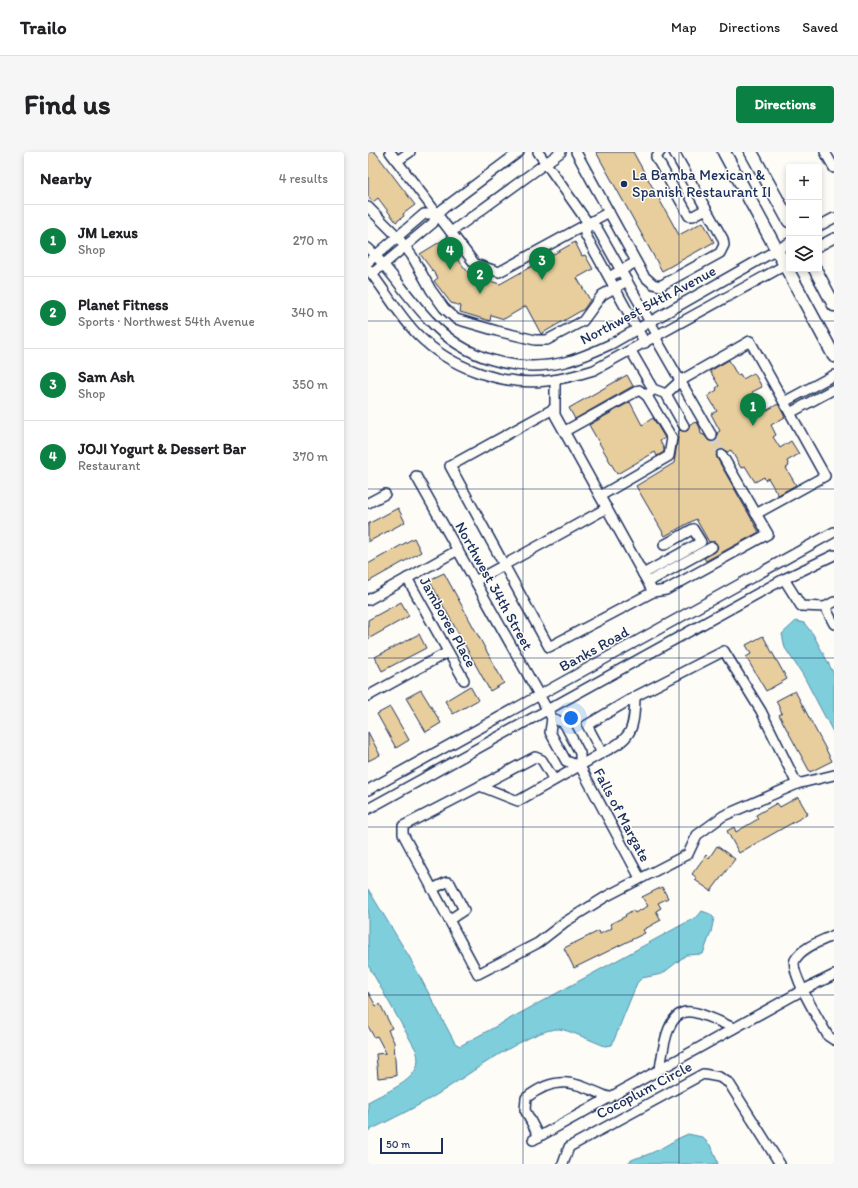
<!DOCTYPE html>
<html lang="en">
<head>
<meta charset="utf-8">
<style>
  :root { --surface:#fff; --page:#f6f6f6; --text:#202124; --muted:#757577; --line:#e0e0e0; --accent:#0b8043 }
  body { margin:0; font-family:Itim,sans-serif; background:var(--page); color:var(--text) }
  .controls { position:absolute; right:12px; top:12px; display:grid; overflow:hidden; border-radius:4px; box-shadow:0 2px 6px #0003 }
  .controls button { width:36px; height:36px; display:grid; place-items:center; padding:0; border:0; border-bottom:1px solid var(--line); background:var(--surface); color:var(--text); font:20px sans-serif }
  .scale { position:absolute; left:12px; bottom:10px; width:63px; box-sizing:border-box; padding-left:4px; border:2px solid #1b2f5e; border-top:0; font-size:11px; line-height:14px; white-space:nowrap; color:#1b2f5e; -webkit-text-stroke:3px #fdfcf7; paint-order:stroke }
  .you { position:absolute; left:203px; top:566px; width:14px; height:14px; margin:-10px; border:3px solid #fff; border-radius:50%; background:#1a73e8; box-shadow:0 0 0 6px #1a73e833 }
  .badge { display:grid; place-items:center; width:26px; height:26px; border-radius:50%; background:var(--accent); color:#fff; font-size:13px; font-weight:700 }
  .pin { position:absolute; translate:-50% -33px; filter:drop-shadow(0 1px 2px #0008) }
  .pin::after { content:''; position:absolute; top:21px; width:14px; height:12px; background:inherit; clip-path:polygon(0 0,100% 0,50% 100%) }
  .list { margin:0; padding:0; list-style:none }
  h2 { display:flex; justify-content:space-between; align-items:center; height:52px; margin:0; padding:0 16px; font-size:17px }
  h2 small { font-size:13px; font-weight:400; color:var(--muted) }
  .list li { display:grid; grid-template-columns:26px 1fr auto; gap:12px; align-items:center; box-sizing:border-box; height:72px; padding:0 16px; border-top:1px solid var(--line) }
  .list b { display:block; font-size:15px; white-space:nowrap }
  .list p { margin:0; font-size:13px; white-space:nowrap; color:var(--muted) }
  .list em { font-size:13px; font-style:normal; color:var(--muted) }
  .icon { flex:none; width:22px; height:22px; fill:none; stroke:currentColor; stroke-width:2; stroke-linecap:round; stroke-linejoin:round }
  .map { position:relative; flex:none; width:466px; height:1012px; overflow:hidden; border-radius:4px }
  header { display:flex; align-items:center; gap:24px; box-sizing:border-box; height:56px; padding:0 20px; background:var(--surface); border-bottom:1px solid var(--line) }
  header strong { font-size:19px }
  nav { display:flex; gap:22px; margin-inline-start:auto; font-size:14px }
  .intro { display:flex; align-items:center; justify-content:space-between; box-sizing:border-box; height:96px; padding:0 24px }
  h1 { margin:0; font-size:28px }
  .button { padding:10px 18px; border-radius:4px; background:var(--accent); color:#fff; font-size:14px; font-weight:700 }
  main { display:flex; gap:24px; padding:0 24px }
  aside { flex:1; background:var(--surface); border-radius:4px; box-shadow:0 2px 6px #0003 }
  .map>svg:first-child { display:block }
  .water { fill:#7ecedb; stroke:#568ea9 }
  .building { fill:#e8ce9d; stroke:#1b2f5e }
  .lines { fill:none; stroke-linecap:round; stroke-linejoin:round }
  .minor-tunnel { stroke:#d0d3d8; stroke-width:9; stroke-dasharray:9 4.5; stroke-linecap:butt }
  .minor-casing { stroke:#1b2f5e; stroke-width:12 }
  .major-casing { stroke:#1b2f5e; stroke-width:15 }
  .minor { stroke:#fdfcf7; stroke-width:9 }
  .major { stroke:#fdfcf7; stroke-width:12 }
  .grid { fill:none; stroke:#1b2f5e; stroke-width:1; stroke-opacity:0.55 }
  .poi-dot { fill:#1b2f5e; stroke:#fdfcf7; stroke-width:1.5 }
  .labels { text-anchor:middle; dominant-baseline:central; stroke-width:3; stroke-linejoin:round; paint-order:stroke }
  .poi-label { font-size:15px; fill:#1b2f5e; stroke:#fdfcf7; text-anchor:start }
  .street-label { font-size:15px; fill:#1b2f5e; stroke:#fdfcf7 }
</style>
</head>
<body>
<header>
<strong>Trailo</strong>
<nav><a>Map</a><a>Directions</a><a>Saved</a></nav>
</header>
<div class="intro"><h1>Find us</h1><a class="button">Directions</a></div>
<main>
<aside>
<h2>Nearby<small>4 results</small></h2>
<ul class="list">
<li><span class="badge">1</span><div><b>JM Lexus</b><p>Shop</p></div><em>270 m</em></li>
<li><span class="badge">2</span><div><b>Planet Fitness</b><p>Sports · Northwest 54th Avenue</p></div><em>340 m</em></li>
<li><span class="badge">3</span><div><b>Sam Ash</b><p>Shop</p></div><em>350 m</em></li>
<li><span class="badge">4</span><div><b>JOJI Yogurt &amp; Dessert Bar</b><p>Restaurant</p></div><em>370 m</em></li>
</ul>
</aside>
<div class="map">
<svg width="466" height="1012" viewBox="0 0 466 1012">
  <rect width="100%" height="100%" fill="#fdfcf7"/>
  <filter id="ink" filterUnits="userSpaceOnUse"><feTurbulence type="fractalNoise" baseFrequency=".025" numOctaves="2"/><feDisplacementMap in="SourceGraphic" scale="8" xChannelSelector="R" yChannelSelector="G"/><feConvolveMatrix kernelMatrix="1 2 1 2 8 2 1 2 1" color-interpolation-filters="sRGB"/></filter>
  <g filter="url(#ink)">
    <g class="water">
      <polygon points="428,469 436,471 445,482 466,522 466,582 435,523 417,496 414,482"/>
      <path d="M0,737L42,806L87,891L92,894L330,764L334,759L342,762L346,766L343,780L335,802L318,803L294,822L274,826L269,831L244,893L237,894C226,890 201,878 191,877C164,876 97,925 73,940C49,955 24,967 0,979V950C20,938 59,927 48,898L0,813Z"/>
      <path d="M320,982L334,985L344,995L350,1012H259C265,1005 272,1006 281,1002C295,997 306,987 320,982Z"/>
    </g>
    <g class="building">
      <polygon points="0,0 7,0 47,53 35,62 36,64 28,70 10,46 5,50 0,44"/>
      <polygon points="228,0 265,0 311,83 335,70 346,90 294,119"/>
      <polygon points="75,88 102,123 132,132 207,90 214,104 217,103 225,117 209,126 222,148 216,157 173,182 158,154 136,167 123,163 122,169 92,160 93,154 83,151 66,129 70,126 52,102"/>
      <polygon points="361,208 369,223 372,222 375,227 386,221 394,235 384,240 396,260 410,252 417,265 403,273 408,283 405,285 412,296 423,289 431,302 419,309 421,314 418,316 428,333 410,343 400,326 397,328 396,325 387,330 377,314 373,316 363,298 359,300 354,297 351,298 348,303 349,306 391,380 338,409 336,406 347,400 350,395 347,390 341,390 328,367 297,384 268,334 306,311 311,278 319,279 322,272 329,270 332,276 333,282 336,283 341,289 349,287 349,281 352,279 343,262 349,259 340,244 349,238 348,236 351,234 342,219"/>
      <polygon points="259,223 265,234 207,267 201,256"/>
      <polygon points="262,250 274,273 285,266 297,286 292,289 296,297 296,300 289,304 287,300 249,322 221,273"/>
      <polygon points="30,356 37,370 0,390 0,372"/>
      <polygon points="46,386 53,400 0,430 0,412"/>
      <polygon points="76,421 136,531 122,539 61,428"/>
      <polygon points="33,450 41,464 0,487 0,468"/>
      <polygon points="51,482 58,496 14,519 7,505"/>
      <polygon points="395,484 419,527 398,539 378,505 383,502 378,493"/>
      <polygon points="102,534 110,548 85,562 77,549"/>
      <polygon points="53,538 73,571 58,580 38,546"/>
      <polygon points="427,539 464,609 442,620 411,563 414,561 408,549"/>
      <polygon points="22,555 41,588 28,596 9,562"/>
      <polygon points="0,580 12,603 0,609"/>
      <polygon points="430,645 440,662 371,701 359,679 366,675 368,680 390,667 388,663 409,651 412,655"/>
      <polygon points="349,694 367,707 343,739 327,728 329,726 324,722 338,703 341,706"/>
      <polygon points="294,735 300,746 290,751 293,756 288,759 293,768 275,778 277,781 206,816 196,796 231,779 232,782 244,776 242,772 258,764 257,763 265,758 267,761 280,754 274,745"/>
      <polygon points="0,840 8,854 12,852 24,876 20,878 26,890 28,924 10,926 8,902 18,901 9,884 6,885 0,874"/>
    </g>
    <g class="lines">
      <polyline class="minor-tunnel" points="344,284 354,303"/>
      <g class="minor-casing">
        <g id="minor">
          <polyline points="22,0 107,112 131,120 241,60"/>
          <polyline points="170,0 220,71 229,76 290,184"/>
          <polyline points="208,0 276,124 285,132 292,134 352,101 356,93 355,87 306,0"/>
          <polyline points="292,0 288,5 321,64 325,64 338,57"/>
          <polyline points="457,0 466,16"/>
          <polyline points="29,9 42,0"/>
          <polyline points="0,55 29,84 44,104 63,138 76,156 88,167 129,179 167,188 179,188 215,169 234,143 259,129"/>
          <polyline points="220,71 217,82 277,191"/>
          <polyline points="451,74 466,66"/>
          <polyline points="83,80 193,0"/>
          <polyline points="451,94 466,86"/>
          <path d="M0,96C23,118 39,145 61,168C96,206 147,222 197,210C213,206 228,199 243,192L421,91"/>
          <polyline points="0,110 56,62 69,62"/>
          <path d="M0,117C17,138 31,164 50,183C82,215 132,234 178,229C195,227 210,223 226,218L421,111"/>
          <polyline points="4,122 65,71 69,62 76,56 151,0"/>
          <polyline points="241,125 268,110"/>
          <polyline points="287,185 344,284"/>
          <polyline points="263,199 285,237 298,242 316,274"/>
          <path d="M187,228C187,239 187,251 187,263L285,440L181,495L82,314L187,256"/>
          <polyline points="298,242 312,229 382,189 457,324 388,362"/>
          <polyline points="416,250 466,223"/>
          <polyline points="422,261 466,237"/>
          <polyline points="197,279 271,238 279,244"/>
          <polyline points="48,324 184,566 196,571 212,601 212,614 272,726"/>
          <polyline points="232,344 301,304 304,286 279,244 285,237"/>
          <polyline points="0,351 17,342"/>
          <polyline points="275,422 333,390 325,377 296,393"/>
          <polyline points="39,426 96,528"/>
          <polyline points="416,427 433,454 457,455"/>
          <polyline points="107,429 239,356"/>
          <polyline points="280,430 344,395"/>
          <polyline points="285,440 298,438 400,382 354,303"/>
          <polyline points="0,448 90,398"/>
          <polyline points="466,450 457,455 466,472"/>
          <polyline points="0,544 80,500"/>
          <polyline points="184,566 182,580 198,609 212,614"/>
          <path d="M234,601C264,586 266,579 267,545"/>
          <polyline points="429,632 393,559 356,499 270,543 219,573 234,601 150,649 112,634 35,674 35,682 110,822 170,791 197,770 239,744 320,702 329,683 355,664 429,632 466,623"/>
          <polyline points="112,634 167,605 174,608 186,628"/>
          <polyline points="0,638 466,380"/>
          <polyline points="0,657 416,427 466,403"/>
          <polyline points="64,737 79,730 82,731 96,758 81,768"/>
          <path d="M466,783C454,789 434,795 427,808C421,820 453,871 460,884L466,888"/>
          <path d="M292,917C295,900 298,857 323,860C335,861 354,871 366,876"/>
          <path d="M171,985L157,958L158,946C190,921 208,931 242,946"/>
          <polyline points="165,988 435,838 466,823"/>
          <polyline points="195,1012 201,995 335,922 351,925 361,931 412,1012"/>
        </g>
      </g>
      <g class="major-casing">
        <g id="major">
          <polyline points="356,0 466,204"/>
          <polyline points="383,0 421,69"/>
          <polyline points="447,117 466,153"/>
        </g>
      </g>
      <use href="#minor" class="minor"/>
      <use href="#major" class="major"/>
    </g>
  </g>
  <path class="grid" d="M155,0V1012M311,0V1012M0,169H466M0,337H466M0,506H466M0,675H466M0,843H466"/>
  <circle class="poi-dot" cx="256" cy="32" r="4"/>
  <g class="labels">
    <g class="poi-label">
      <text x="264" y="23">La Bamba Mexican &amp;<tspan x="264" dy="17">Spanish Restaurant II</tspan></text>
    </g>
    <g class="street-label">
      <text transform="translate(280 153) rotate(-28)">Northwest 54th Avenue</text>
      <text transform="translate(126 434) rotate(61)">Northwest 34th Street</text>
      <text transform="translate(80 470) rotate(61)">Jamboree Place</text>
      <text transform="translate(226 497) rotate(-29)">Banks Road</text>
      <text transform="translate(254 663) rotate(62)">Falls of Margate</text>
      <text transform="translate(276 938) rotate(-28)">Cocoplum Circle</text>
    </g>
  </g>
</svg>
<div class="controls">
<button>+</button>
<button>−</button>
<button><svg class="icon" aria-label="layers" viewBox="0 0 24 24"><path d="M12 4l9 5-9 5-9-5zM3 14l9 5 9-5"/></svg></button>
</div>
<div class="scale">50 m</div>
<div class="you"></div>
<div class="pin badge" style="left:385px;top:274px">1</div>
<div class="pin badge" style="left:112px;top:142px">2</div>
<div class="pin badge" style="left:174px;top:128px">3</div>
<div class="pin badge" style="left:82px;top:118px">4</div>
</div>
</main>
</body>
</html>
